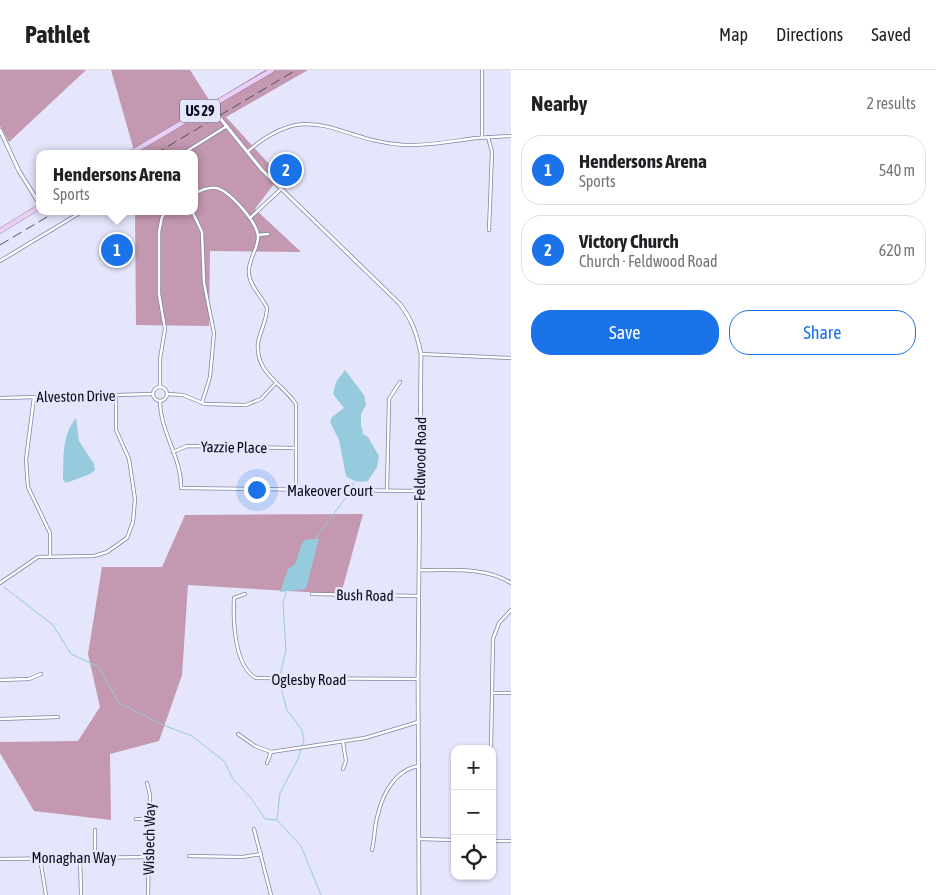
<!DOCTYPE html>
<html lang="en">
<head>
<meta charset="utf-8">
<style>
  :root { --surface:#fff; --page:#f2f2f2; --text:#202124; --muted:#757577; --line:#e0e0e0; --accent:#1a73e8 }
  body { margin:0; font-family:"Asap Condensed",sans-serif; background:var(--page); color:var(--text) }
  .controls { position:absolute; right:15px; bottom:15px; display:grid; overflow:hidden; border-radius:10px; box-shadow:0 1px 4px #0004 }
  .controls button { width:45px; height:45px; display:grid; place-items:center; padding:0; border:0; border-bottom:1px solid var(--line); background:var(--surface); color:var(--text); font:25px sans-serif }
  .you { position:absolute; left:256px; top:419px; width:18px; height:18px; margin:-12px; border:4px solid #fff; border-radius:50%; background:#1a73e8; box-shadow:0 0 0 8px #1a73e833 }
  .badge { display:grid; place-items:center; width:32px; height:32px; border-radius:50%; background:var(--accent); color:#fff; font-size:16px; font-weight:700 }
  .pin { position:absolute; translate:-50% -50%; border:2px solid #fff; box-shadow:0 1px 5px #0006 }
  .popup { position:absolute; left:36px; top:80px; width:162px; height:65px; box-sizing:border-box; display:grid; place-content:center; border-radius:10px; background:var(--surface); filter:drop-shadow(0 1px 4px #0005); font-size:16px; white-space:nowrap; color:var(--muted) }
  .popup b { font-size:19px; color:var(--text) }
  .popup::after { content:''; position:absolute; left:50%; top:100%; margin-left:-10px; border:10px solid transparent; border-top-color:var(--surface) }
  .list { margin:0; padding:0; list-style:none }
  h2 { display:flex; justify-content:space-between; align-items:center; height:65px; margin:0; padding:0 20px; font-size:21px }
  h2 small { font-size:16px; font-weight:400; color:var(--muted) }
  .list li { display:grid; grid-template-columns:32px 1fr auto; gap:15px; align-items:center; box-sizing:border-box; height:70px; margin:0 10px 10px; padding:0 10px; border:1px solid var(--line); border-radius:20px }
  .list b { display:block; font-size:19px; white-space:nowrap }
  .list p { margin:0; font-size:16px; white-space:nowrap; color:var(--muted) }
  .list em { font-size:16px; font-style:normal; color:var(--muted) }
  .actions { display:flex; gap:10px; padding:15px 20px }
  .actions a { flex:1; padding:11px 0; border:1px solid var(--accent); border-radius:20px; text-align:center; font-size:18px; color:var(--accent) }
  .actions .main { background:var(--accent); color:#fff }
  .icon { flex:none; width:28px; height:28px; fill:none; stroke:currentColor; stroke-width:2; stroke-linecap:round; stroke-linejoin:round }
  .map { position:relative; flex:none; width:511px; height:825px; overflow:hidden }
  header { display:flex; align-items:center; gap:30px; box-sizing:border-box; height:70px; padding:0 25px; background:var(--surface); border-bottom:1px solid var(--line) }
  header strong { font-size:24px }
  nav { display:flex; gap:28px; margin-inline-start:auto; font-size:18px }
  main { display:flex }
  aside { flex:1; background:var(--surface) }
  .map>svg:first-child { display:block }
  .forest { fill:#c398b0 }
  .water { fill:#96cadd }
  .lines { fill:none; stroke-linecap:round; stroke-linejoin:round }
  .stream { stroke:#96cadd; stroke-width:1 }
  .minor-casing { stroke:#8383a3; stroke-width:4 }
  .tertiary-casing { stroke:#8383a3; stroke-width:4.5 }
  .primary-casing { stroke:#9276a5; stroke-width:5.5 }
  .minor { stroke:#fff; stroke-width:2.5 }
  .tertiary { stroke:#fff; stroke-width:3 }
  .primary { stroke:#e9cff6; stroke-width:4.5 }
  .rail { stroke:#50505f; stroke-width:1; stroke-dasharray:10 5; stroke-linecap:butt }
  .labels { text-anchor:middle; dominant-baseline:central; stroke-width:5; stroke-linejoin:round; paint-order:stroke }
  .shield { fill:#e5e6fb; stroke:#4e4e5d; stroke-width:1 }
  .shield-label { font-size:14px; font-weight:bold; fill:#0d0d19 }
  .street-label { font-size:15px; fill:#0d0d19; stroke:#e5e6fb }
</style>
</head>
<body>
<header>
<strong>Pathlet</strong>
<nav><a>Map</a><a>Directions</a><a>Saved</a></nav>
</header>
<main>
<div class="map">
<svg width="511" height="825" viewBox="0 0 511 825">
  <rect width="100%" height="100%" fill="#e5e6fb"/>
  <g class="forest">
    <polygon points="0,0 86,0 9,72 0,56"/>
    <polygon points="111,0 190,0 211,33 265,0 308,0 226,47 280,106 255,139 301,182 210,181 209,256 136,255 135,141 194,141 194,84 135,84"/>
    <polygon points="363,444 341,524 188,515 182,605 159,671 110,684 111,750 34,741 0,683 0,672 78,671 100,637 88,584 102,497 162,497 185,445"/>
  </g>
  <g class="water">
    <path d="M345,300L364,325L366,335L361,344V355L363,364L368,367L379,386L377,397L368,411C359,413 353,411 346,406L339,370L330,352L332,347L344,338L333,324L336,312Z"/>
    <path d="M76,348L79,371L94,394L95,400L90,404L66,413L63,410C64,387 61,367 76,348Z"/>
    <polygon points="310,469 319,469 306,519 280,522 288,499 295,494 303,471"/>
  </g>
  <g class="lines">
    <g class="stream">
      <polyline points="352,418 354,412"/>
      <polyline points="315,469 350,422"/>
      <polyline points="4,517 53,555 71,584 99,597 119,633 163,655 192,666 224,691 233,709 251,728 265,749 277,750"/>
      <polyline points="286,523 283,532 286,580 279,610 287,640 302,660 304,670 298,689 280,723 277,750 301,776 321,825"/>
    </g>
    <g class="minor-casing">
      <g id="minor">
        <polyline points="482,0 482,67"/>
        <polyline points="488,67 492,82 489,160"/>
        <path d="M247,82C312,26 336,71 404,75C426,76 448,72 469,69C483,67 497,67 511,66"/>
        <polyline points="182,84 227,56"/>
        <path d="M194,124C201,120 208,117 216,118C230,121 258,153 258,167C258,180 247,191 249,204C250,217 262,226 267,238C267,250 260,261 258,273C255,303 282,313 296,334V420"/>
        <polyline points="192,141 202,162 204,213 214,263 210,307 202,333"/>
        <polyline points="250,148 281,119"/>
        <polyline points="258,165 268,164"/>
        <polyline points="0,191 83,141"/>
        <polyline points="421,284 511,288"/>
        <circle cx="160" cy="324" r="7"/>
        <polyline points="160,317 160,289 165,259 159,224 159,162 162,147 167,141"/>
        <polyline points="167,324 183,325 205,334 246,335 261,329 275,314"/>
        <polyline points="34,327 26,390 28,417 50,463 50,486"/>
        <polyline points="0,328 153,324"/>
        <path d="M160,331C160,362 182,388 181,418L419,421"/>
        <polyline points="173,382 187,376 295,378"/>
        <polyline points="387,421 389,329 400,312"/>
        <path d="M419,500C449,501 485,496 511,513"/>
        <polyline points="0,513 38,487 94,486 107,482 127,468 133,452 135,429 129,389 116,360 116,326"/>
        <path d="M245,524L234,528C233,550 234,596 256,608L418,609"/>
        <polyline points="312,524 418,526"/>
        <polyline points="0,610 29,609 41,604"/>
        <polyline points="493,623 511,623"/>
        <polyline points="0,649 58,647"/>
        <polyline points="238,664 255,676 271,682 365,668 418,652"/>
        <polyline points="343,672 346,691 343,699"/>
        <polyline points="491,679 493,569 499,553 511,540"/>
        <polyline points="267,693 271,682"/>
        <polyline points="147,713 150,725 148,825"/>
        <polyline points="136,749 149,749"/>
        <polyline points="254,759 271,825"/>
        <polyline points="95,760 95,787"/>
        <polyline points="419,769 455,770"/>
        <polyline points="492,771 511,771"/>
        <path d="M372,780C375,768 374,756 378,744C383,723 396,699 419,696"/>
        <polyline points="189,786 243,787 261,784"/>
        <polyline points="80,787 81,825"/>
        <polyline points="40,788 46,825"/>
        <polyline points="0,789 149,787"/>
      </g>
    </g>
    <g class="tertiary-casing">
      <g id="tertiary">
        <path d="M212,34L220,48L262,100L400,234C412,250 417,264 421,284L418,609L419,825"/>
        <polyline points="0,60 19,101 39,133"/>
      </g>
    </g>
    <g class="primary-casing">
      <g id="primary">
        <polyline points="129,84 272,0"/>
        <polyline points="0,161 39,137"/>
      </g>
    </g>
    <use href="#minor" class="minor"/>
    <use href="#tertiary" class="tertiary"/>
    <use href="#primary" class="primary"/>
    <g class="rail">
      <polyline points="155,84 296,0"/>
      <polyline points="0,175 57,141"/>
    </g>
  </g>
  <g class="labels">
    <rect class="shield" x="180" y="29.5" width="40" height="23" rx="4"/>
    <g class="shield-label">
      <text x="200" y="41">US 29</text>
    </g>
    <g class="street-label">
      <text transform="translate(76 326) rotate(-1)">Alveston Drive</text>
      <text transform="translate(234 377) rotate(1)">Yazzie Place</text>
      <text transform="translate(420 389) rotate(-89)">Feldwood Road</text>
      <text x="330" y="420">Makeover Court</text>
      <text transform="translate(365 525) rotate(1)">Bush Road</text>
      <text x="309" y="609">Oglesby Road</text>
      <text transform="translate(149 769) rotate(-89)">Wisbech Way</text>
      <text x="74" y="787">Monaghan Way</text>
    </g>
  </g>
</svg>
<div class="controls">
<button>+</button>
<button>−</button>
<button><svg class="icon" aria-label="locate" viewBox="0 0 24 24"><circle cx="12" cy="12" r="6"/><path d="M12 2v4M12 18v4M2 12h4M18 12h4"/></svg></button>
</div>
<div class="you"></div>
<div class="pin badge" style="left:117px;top:180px">1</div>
<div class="popup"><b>Hendersons Arena</b>Sports</div>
<div class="pin badge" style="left:286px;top:100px">2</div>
</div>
<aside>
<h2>Nearby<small>2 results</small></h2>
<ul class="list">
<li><span class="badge">1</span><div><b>Hendersons Arena</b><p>Sports</p></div><em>540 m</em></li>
<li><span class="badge">2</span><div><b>Victory Church</b><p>Church · Feldwood Road</p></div><em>620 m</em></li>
</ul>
<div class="actions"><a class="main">Save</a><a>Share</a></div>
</aside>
</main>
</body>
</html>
